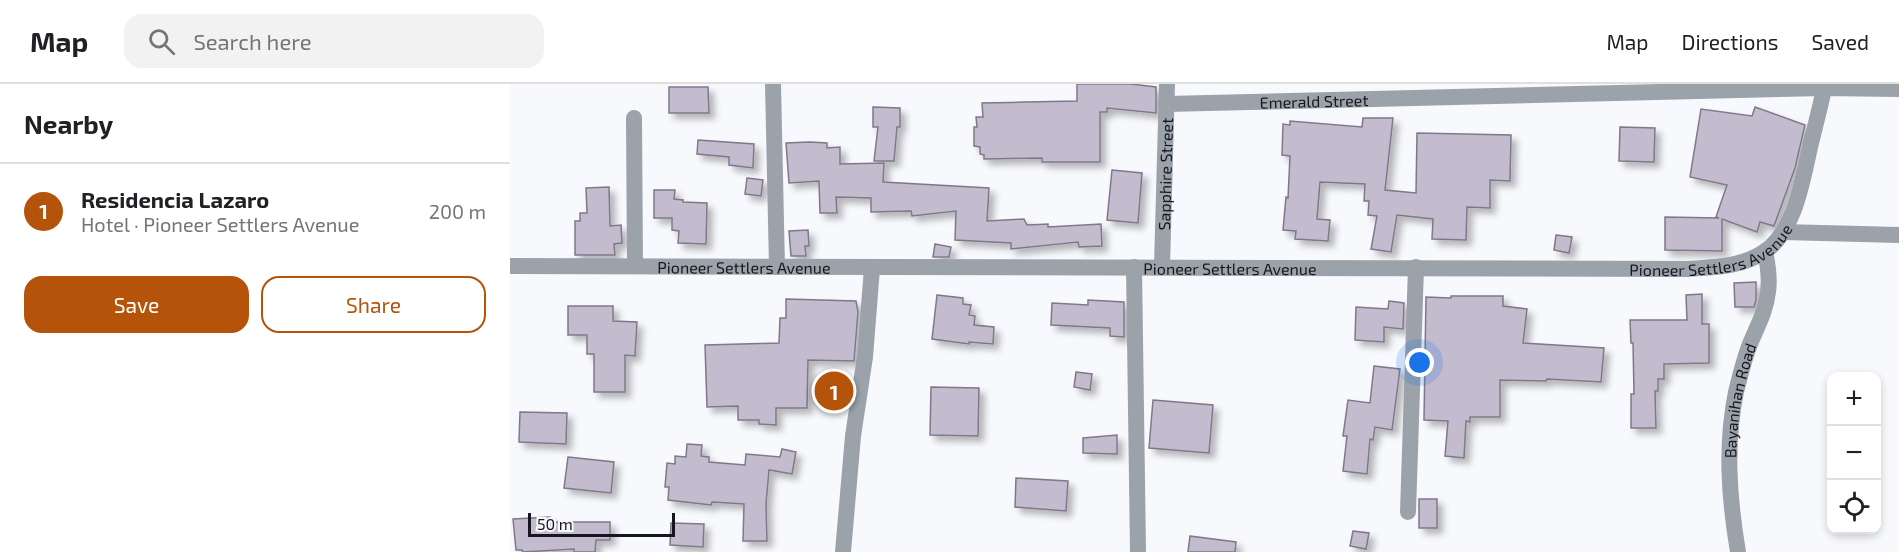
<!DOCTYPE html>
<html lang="en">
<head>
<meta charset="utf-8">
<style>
  :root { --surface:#fff; --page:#f2f2f2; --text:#202124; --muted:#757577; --line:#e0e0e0; --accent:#b45309 }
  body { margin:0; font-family:"Exo 2",sans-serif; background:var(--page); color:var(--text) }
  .controls { position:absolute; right:18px; bottom:18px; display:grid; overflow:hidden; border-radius:12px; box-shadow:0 3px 9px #0003 }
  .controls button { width:54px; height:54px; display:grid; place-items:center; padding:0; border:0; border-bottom:2px solid var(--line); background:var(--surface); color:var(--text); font:30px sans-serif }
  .scale { position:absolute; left:18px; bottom:15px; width:147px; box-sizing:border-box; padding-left:6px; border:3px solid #16171e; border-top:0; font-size:16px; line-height:21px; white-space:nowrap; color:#16171e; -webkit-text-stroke:4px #f8f9fd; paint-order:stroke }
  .you { position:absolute; left:910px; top:279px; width:21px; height:21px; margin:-15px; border:4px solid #fff; border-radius:50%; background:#1a73e8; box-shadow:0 0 0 9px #1a73e833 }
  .badge { display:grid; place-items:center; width:39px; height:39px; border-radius:50%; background:var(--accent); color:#fff; font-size:20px; font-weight:700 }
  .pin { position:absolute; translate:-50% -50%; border:3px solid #fff; box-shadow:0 2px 6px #0006 }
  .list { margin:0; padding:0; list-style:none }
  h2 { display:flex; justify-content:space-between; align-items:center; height:78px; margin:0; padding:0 24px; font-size:26px }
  h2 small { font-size:20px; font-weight:400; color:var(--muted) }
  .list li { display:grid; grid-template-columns:39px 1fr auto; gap:18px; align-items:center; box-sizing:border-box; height:96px; padding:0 24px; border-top:2px solid var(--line) }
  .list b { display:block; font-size:22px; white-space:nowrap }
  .list p { margin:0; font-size:20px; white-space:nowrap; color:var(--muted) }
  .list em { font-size:20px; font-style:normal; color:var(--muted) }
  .actions { display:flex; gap:12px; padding:18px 24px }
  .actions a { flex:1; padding:14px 0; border:2px solid var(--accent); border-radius:18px; text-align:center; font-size:21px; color:var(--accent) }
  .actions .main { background:var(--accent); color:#fff }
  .icon { flex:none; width:33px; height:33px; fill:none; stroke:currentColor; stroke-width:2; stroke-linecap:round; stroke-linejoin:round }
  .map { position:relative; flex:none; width:1389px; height:468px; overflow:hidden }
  header { display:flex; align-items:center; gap:36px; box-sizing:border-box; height:84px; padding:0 30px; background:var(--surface); border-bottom:2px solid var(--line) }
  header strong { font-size:28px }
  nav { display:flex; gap:33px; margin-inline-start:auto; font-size:21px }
  .search { width:420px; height:54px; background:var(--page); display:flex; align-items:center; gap:15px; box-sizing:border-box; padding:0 21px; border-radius:18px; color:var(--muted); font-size:22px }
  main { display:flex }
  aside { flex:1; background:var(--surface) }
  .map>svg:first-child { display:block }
  .building { fill:#c3bbce; stroke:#80788a; stroke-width:1.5; filter:url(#shadow) }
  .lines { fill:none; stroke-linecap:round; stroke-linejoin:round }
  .minor { stroke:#9ba2a9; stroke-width:16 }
  .tertiary { stroke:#9ba2a9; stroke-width:16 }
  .labels { text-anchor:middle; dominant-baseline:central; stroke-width:4.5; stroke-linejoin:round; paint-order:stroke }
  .street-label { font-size:16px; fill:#16171e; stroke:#f8f9fd }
</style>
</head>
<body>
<header>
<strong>Map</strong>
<div class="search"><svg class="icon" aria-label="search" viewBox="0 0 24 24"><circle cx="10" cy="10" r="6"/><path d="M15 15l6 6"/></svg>Search here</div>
<nav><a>Map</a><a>Directions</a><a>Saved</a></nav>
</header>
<main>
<aside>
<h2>Nearby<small></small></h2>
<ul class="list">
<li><span class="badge">1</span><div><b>Residencia Lazaro</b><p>Hotel · Pioneer Settlers Avenue</p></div><em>200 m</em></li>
</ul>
<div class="actions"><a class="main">Save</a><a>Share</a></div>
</aside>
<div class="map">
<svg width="1389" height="468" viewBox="0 0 1389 468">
  <defs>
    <filter id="shadow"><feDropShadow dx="5.5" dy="5.5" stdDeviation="3" flood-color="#0004"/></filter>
  </defs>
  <rect width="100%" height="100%" fill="#f8f9fd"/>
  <g class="building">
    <polygon points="567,0 621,0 646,3 646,29 597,24 597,28 590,28 590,78 532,78 532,74 474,75 474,71 470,70 470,63 464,62 464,43 467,43 466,33 473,33 472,19 567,17"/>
    <polygon points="159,3 198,3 199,29 159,29"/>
    <polygon points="363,23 390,24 390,43 387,43 384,77 364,77 368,43 363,43"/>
    <polygon points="1245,23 1295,41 1285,84 1264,142 1250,138 1247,148 1212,135 1212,167 1155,166 1155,133 1209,134 1206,133 1217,101 1180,93 1191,25 1242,32"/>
    <polygon points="853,34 883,34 875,106 906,109 907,49 1001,51 1000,97 980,96 980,124 957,123 956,156 922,155 923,135 887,131 881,168 861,165 867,132 858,131 859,117 854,117 855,100 810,98 807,135 820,136 818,157 785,155 786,147 773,146 776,113 778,114 780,72 772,71 773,40 780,41 780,37 852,43"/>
    <polygon points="1110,43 1145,44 1144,78 1109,77"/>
    <polygon points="188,56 244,60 243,84 219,81 219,73 187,70"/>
    <polygon points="300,58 317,59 317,64 330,63 330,80 374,79 373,98 479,104 477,137 514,135 517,141 538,140 538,143 591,140 592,162 569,163 568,158 501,165 501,159 445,156 446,127 402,132 401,127 361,128 361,114 326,113 327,129 310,129 309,97 279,99 276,59"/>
    <polygon points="602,86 632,89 628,139 597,136"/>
    <polygon points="237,94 253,96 251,112 235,110"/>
    <polygon points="99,103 100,142 111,141 112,159 104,160 105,171 65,171 65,137 70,137 70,129 77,129 76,104"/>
    <polygon points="144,106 165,106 164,115 173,116 173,118 197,119 196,160 168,159 169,147 162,146 162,134 144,134"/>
    <polygon points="298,146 299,162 295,162 296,172 281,172 279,147"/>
    <polygon points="1046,151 1062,153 1059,169 1044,166"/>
    <polygon points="425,160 441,163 439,173 423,173"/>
    <polygon points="1246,198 1246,216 1244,223 1225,223 1224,199"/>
    <polygon points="1192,210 1192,240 1199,240 1199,279 1154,280 1154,295 1148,295 1148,307 1145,307 1146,344 1121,344 1121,310 1124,310 1123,259 1121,259 1120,236 1177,236 1176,211"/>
    <polygon points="427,211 453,214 453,220 461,221 459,231 465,232 464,241 484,243 483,260 459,258 459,260 422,255"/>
    <polygon points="941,212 993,212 993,222 1017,225 1013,259 1094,264 1091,298 1037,295 1036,297 990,296 990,333 960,333 960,338 956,337 954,374 935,372 938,337 914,336 916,213 941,214"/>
    <polygon points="276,215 346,217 348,228 344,277 298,276 297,324 266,324 266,341 249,340 249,336 228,336 228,322 197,323 195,261 269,259 270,234 276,234"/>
    <polygon points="578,216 614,218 614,253 600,252 600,244 541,241 542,219 578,221"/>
    <polygon points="879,217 894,219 893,245 874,243 874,258 845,256 846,223 878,225"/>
    <polygon points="58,222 103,222 103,237 127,238 125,272 115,271 115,308 84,308 84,270 77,270 77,251 58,251"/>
    <polygon points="864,282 890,285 882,346 865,343 863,356 860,355 857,390 833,387 837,352 833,352 838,316 860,319"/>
    <polygon points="566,288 582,290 580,306 564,303"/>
    <polygon points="421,303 469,304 468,352 420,351"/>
    <polygon points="643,316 703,321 699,369 639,364"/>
    <polygon points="10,328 57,329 56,360 9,358"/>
    <polygon points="607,351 607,370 573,369 573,354"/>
    <polygon points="177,360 192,361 191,372 199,373 199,378 235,381 236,370 270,373 272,365 286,368 282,390 259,386 256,420 257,457 233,457 234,420 202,418 201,421 158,416 159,403 155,403 157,379 165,380 165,372 176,373"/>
    <polygon points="58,373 104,378 101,409 54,404"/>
    <polygon points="506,394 558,397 556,427 505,423"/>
    <rect x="909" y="415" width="18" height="29"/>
    <polygon points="40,433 40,438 100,438 100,456 86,456 85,468 64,468 64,465 13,468 12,466 6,466 3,435"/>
    <polygon points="161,439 194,440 193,463 160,461"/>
    <polygon points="843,447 859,449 856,465 840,462"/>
    <polygon points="680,452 726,458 725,468 678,468"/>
  </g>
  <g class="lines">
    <g class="minor">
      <polyline points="263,0 267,183"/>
      <path id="s1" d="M656,20L1314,4L1389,5"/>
      <polyline points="124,34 125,182"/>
      <polyline points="1273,148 1389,151"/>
      <path id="s2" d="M652,182L657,0"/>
      <polyline points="624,183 628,468"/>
      <polyline points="898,428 906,183"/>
      <polyline points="333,468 343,352 355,273 362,184"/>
    </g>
    <g class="tertiary">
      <path id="s3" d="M0,182L1178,185C1205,183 1231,183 1254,168C1286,147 1293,93 1301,59C1306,39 1311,20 1315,0"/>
      <path id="s4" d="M1228,468C1219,414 1215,362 1226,308C1230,292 1234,275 1240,260C1247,243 1256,227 1258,208C1260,194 1258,181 1255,167"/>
    </g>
  </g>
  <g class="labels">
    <g class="street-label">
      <text stroke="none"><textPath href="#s1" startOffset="148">Emerald Street</textPath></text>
      <text stroke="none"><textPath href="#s2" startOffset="92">Sapphire Street</textPath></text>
      <text stroke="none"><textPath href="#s3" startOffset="1206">Pioneer Settlers Avenue</textPath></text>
      <text stroke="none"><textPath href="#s3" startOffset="234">Pioneer Settlers Avenue</textPath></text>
      <text stroke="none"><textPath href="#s3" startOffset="720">Pioneer Settlers Avenue</textPath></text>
      <text stroke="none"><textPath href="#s4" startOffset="153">Bayanihan Road</textPath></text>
    </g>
  </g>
</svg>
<div class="controls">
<button>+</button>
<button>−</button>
<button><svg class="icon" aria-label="locate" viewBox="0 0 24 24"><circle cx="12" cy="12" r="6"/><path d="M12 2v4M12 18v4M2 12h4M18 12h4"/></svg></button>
</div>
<div class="scale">50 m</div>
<div class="you"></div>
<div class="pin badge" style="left:324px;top:307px">1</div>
</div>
</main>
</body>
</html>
